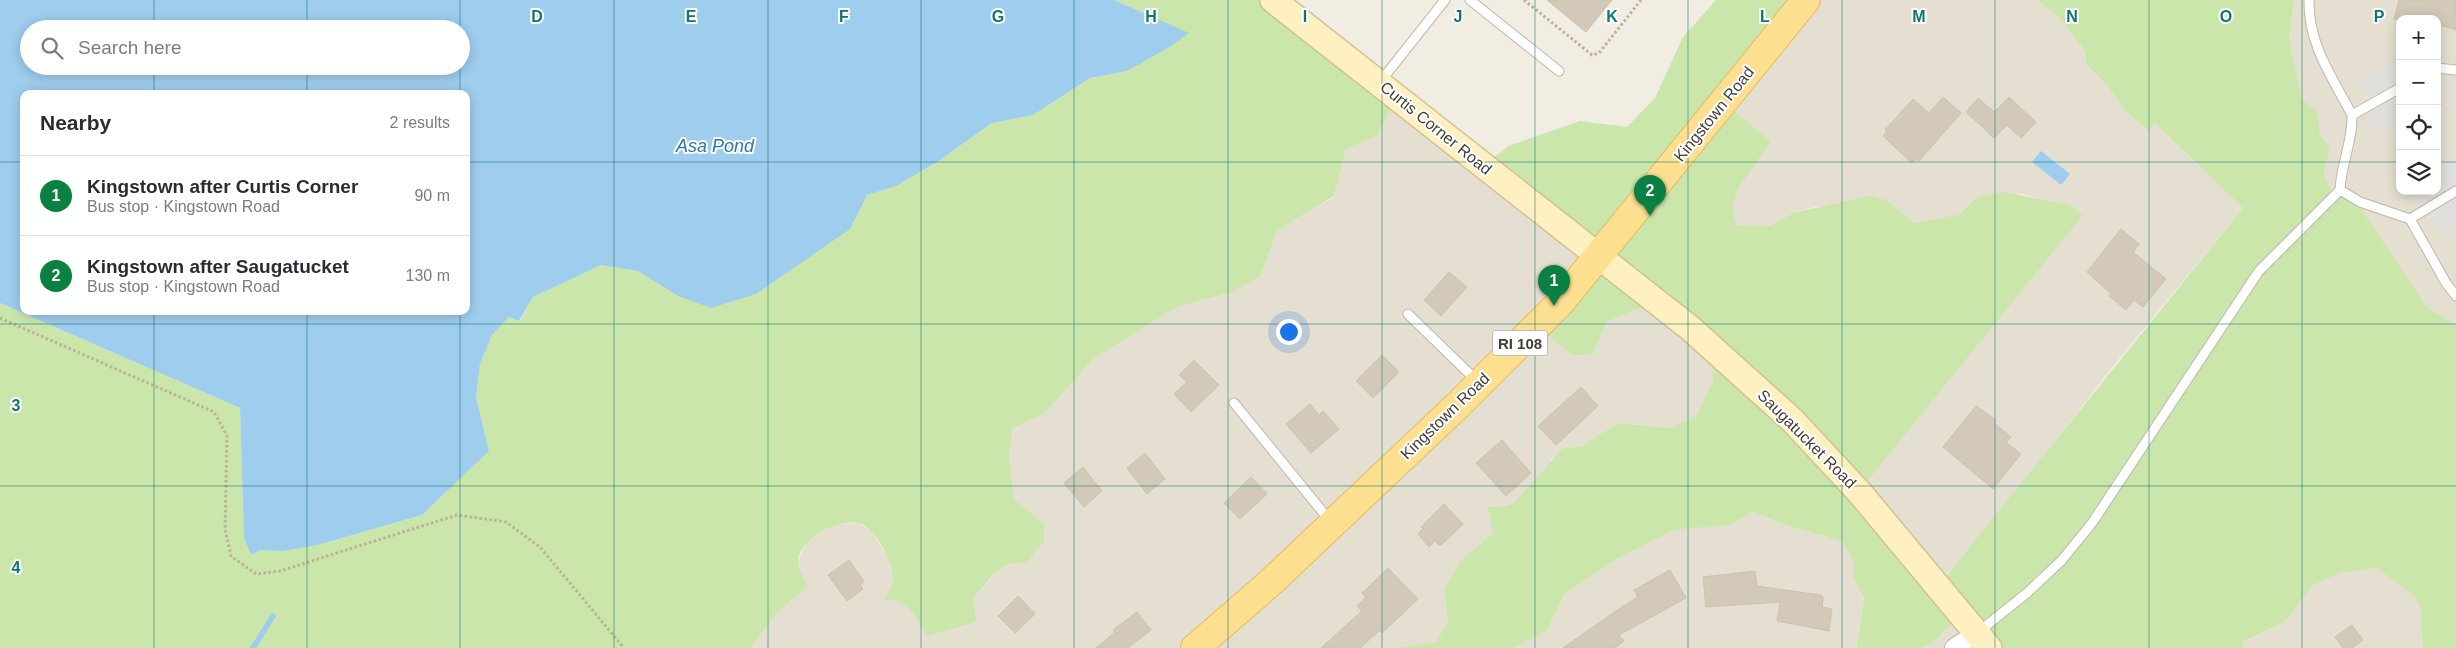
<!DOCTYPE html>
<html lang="en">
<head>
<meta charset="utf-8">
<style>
  :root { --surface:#fff; --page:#f7f7f7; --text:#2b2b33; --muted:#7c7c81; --line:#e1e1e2; --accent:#0b8043 }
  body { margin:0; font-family:Arial,sans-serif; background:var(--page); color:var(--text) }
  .controls { position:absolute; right:15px; top:15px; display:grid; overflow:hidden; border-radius:10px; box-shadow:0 2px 12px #0003 }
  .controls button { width:45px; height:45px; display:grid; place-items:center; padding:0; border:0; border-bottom:1px solid var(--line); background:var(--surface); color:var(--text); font:25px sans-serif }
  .you { position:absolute; left:1288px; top:331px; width:18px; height:18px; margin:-12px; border:4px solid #fff; border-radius:50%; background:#1a73e8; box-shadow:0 0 0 8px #1a73e833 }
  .badge { display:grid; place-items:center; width:32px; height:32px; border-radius:50%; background:var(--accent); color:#fff; font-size:16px; font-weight:700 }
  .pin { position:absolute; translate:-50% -41px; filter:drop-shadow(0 1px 2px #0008) }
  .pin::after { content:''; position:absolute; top:26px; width:18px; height:15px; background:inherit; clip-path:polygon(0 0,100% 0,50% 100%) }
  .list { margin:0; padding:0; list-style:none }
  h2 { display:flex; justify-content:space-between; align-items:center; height:65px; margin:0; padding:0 20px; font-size:21px }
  h2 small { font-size:16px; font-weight:400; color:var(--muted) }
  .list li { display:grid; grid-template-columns:32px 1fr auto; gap:15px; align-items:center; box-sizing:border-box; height:80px; padding:0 20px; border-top:1px solid var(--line) }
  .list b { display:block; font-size:19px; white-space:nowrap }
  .list p { margin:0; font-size:16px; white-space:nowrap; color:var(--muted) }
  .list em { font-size:16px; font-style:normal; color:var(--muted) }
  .icon { flex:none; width:28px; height:28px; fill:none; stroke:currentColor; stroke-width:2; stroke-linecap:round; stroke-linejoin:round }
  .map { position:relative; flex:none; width:2456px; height:648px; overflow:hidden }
  .search { position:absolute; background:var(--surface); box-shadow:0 2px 12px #0003; left:20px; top:20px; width:450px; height:55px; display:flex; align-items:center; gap:12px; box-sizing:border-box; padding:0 18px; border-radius:28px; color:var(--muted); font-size:19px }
  .panel { position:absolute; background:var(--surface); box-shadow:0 2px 12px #0003; left:20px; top:90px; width:450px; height:225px; border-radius:10px }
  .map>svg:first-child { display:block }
  .residential { fill:#e5dfd1; fill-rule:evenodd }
  .green { fill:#cae6ab }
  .parking { fill:#e1dfdb }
  .water { fill:#9ecdee; fill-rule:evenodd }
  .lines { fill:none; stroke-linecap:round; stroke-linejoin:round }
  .stream { stroke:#9ecdee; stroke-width:5.5 }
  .building { fill:#d2c9b8; stroke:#cdc1ac }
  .lane-casing { stroke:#bfb8a9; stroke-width:11 }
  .street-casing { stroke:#bfb8a9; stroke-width:20 }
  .secondary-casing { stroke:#d1c193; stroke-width:28 }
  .primary-casing { stroke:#e1bc61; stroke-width:30 }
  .path { stroke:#beb197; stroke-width:3; stroke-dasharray:2.5 2.5; stroke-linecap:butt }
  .lane { stroke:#fff; stroke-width:9 }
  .street { stroke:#fff; stroke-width:18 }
  .secondary { stroke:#fef0c0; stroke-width:25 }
  .primary { stroke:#fddf90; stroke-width:28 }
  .grid { fill:none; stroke:#0f766e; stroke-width:1; stroke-opacity:0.55 }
  .labels { text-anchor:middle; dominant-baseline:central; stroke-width:4; stroke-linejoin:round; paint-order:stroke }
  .shield { fill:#fff; stroke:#7b7770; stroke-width:1 }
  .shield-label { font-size:15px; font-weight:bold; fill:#433d33 }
  .street-label { font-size:16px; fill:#433d33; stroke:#fff }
  .water-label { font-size:18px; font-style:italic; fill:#2f75ac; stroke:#fff }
  .grid-label { font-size:16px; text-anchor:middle; font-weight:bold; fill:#0f766e; stroke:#fff; stroke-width:4; stroke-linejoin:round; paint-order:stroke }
</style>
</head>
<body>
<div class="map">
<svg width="2456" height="648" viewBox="0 0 2456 648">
  <rect width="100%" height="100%" fill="#f1ede3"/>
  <g class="residential">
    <polygon points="1807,0 2037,0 2059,17 2084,50 2087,65 2107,85 2125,111 2149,131 2155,123 2243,208 2109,371 2007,504 1943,579 1863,486 2042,200 2022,194 1976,198 1960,214 1915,223 1886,200 1814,207 1793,213 1769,226 1736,226 1732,209 1738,189 1771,141 1725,105"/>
    <path d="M2294,0H2456V325L2427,307L2356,201L2331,191L2324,173L2330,147L2320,135L2318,112L2302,99L2289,39ZM2400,19H2437V191H2400Z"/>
    <polygon points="1396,99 1600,255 1542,330 1573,356 1593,354 1607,321 1659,301 1712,344 1713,381 1696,418 1669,428 1618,423 1580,447 1551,459 1550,464 1514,503 1505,506 1489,507 1493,533 1461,560 1444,589 1448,621 1436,642 1397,648 750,648 776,614 808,586 801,575 798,561 808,541 834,524 858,523 871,531 891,562 895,599 908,606 927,635 977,622 973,600 997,570 1017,561 1028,563 1038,547 1044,524 1014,499 1009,455 1013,428 1044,414 1093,359 1177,307 1232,292 1260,277 1277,231 1334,197 1346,149 1377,136"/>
    <polygon points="1753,512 1792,527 1842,541 1854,562 1854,580 1864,597 1857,648 1512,648 1547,631 1565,593 1617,559 1674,530 1731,525"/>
    <polygon points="2378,568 2415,596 2420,608 2423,648 2243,648 2242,643 2286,621 2312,586 2339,573"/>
    <polygon points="1962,614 1968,648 1920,648 1931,644"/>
  </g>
  <g class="green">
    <path d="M1114,0H1279L1396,99L1377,136L1346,149L1334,196L1277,231L1260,277L1232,292L1177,307L1093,359L1044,414L1013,428L1009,455L1014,499L1044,524V542L1038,547L1028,563C999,559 989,580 973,600L977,622L927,636C914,616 909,598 883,600C885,596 890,591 891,587C899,570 876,527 858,523C838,518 800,539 798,561C798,570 804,579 808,586L776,614L750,648H0V303L240,408L244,538L251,555L261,550L283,551L314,546L422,515L489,451L476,397L480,364L492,335L509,317L520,321L533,297L600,265L638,271L678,296L850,229L866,195L896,186L937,162L992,123L1033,115L1090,78L1127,71L1188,33Z"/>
    <polygon points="1716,0 1807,0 1726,105 1771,141 1738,189 1732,209 1737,226 1769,226 1793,213 1870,196 1886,200 1915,223 1960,214 1976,198 2003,192 2070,205 2083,215 1864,485 1944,579 2243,208 2155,123 2149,131 2125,111 2107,85 2087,65 2084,50 2059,17 2037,0 2294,0 2289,39 2302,99 2318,112 2320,135 2330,147 2324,173 2331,191 2356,201 2427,307 2456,325 2456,648 2423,648 2420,608 2415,597 2377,568 2339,573 2312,586 2286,621 2243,642 2243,648 1968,648 1962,614 1931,644 1920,648 1857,648 1864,597 1854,580 1854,562 1842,541 1792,527 1753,512 1731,525 1674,530 1617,559 1565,593 1547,631 1512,648 1397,648 1436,642 1448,621 1444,589 1461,560 1493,533 1488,507 1505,506 1514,503 1563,448 1580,447 1618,423 1669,428 1696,417 1713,381 1711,344 1659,301 1607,321 1593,354 1573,356 1542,330 1595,263 1488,162 1508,146 1580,121 1627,127 1655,98 1683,37"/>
  </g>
  <g class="parking">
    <polygon points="2400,58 2400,123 2380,134 2365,109 2373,104 2359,81"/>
    <polygon points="2456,89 2456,117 2444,96"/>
    <polygon points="2456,159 2456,225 2442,233 2427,208 2421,211 2409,191 2437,191 2437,170"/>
  </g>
  <g class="water">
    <path d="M0,0H1114L1189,33L1171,46L1127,71L1090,78L1033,115L992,123L937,162L896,186L867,195L850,229L756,294L711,308L678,296L638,271L601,265L533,297L519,321L509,317L492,335L480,364L476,397L489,451L422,515L314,546L283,551L261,550L251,555L244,538L240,408L0,303ZM29,29H461V66H29ZM24,94H466V311H24Z"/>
    <polygon points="2041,151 2070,174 2061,185 2032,162"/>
  </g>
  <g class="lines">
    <polyline class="stream" points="253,648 273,616"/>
  </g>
  <g class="building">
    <polygon points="1547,0 1612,0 1586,32"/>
    <polygon points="2399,0 2456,0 2456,30 2437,24 2437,19 2394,19"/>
    <polygon points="1943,97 1961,113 1919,161 1916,159 1912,163 1883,136 1887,132 1885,130 1913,99 1929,113"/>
    <polygon points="2009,97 2036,122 2021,138 2007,125 1994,138 1966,112 1978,98 1994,112"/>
    <polygon points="2121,229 2139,244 2133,252 2166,279 2143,307 2134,300 2126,310 2109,296 2111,294 2087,272"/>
    <polygon points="1449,272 1467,287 1441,316 1424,300"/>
    <polygon points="1382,355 1399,372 1373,398 1356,381"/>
    <polygon points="1194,360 1219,385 1191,412 1174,394 1187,382 1179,375"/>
    <polygon points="1581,387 1598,406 1556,445 1538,426"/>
    <polygon points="1310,404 1319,415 1323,411 1339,429 1311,453 1286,424"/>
    <polygon points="1976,406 1996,420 1994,423 2011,437 2006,442 2021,454 1993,489 1943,447"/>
    <polygon points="1502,440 1531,473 1506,496 1476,463"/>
    <polygon points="1145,453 1165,479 1147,494 1127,468"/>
    <polygon points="1083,467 1102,491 1084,507 1064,483"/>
    <polygon points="1251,477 1267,494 1240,519 1224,503"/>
    <polygon points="1444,504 1463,524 1440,546 1435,541 1429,547 1418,534 1423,529 1421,527"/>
    <polygon points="849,560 864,581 860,585 863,589 847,601 828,575"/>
    <polygon points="1388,568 1418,599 1382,633 1380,630 1360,648 1321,648 1362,611 1357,606 1366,597 1362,593"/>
    <polygon points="1670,570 1686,598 1619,635 1624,641 1615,648 1563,648 1620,608 1638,597 1634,590"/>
    <polygon points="1755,571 1757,586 1820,595 1823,597 1822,607 1832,609 1829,631 1777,621 1780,602 1706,607 1703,577"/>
    <polygon points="1018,596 1035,614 1015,633 998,616"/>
    <polygon points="1137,612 1151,630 1128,648 1096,648 1115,632 1113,630"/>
    <polygon points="2352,625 2363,640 2352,648 2343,648 2335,637"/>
  </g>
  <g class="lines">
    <g class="lane-casing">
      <g id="lane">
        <polyline points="1470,0 1559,71"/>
        <polyline points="2437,68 2456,70"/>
        <polyline points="1380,82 1445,0"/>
        <polyline points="2352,115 2400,88"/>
        <polyline points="2340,190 2360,202 2410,219 2456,191"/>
        <polyline points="2410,219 2446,283 2456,296"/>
        <polyline points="1408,314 1478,382"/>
        <polyline points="1234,403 1330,521"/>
        <path d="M1977,633L2027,593L2062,560L2092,523L2259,271L2340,190C2341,164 2353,141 2352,115C2332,77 2308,44 2309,0"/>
      </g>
    </g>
    <g class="street-casing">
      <polyline id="street" points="1954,648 1977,633"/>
    </g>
    <g class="secondary-casing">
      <polyline id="secondary" points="1273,0 1690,328 1792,420 1860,493 1989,648"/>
    </g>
    <g class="primary-casing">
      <polyline id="primary" points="1195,648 1271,582 1458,405 1560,303 1806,0"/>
    </g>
    <g class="path">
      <polyline points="1524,0 1592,55 1599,53 1641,0"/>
      <polyline points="0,318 214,412 227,436 225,529 231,556 256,574 280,571 457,515 506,522 540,547 624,648"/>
    </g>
    <use href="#lane" class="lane"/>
    <use href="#street" class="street"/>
    <use href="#secondary" class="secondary"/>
    <use href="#primary" class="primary"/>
  </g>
  <path class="grid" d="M154,0V29M307,0V29M460,0V29M614,0V648M768,0V648M921,0V648M1074,0V648M1228,0V648M1382,0V648M1535,0V648M1688,0V648M1842,0V648M1995,0V648M2149,0V648M2302,0V648M154,66V94M307,66V94M460,66V94M0,162H24M466,162H2400M2437,162H2456M154,311V648M307,311V648M460,311V648M0,324H2456M0,486H2456"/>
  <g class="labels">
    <rect class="shield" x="1492.5" y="330.5" width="55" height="25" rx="4"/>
    <g class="shield-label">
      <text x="1520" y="343">RI 108</text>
    </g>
    <g class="street-label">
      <text transform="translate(1714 114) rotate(-51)">Kingstown Road</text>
      <text transform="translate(1436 128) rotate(39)">Curtis Corner Road</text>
      <text transform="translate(1445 416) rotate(-44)">Kingstown Road</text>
      <text transform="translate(1807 439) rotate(45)">Saugatucket Road</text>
    </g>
    <g class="water-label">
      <text x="715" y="146">Asa Pond</text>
    </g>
  </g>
  <g class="grid-label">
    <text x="537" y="22">D</text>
    <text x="691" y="22">E</text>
    <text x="844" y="22">F</text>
    <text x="998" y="22">G</text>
    <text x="1151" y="22">H</text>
    <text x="1305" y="22">I</text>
    <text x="1458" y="22">J</text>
    <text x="1612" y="22">K</text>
    <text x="1765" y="22">L</text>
    <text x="1919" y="22">M</text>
    <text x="2072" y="22">N</text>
    <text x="2226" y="22">O</text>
    <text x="2379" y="22">P</text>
    <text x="16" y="411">3</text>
    <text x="16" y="573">4</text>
  </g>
</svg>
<div class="controls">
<button>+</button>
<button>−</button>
<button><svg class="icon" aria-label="locate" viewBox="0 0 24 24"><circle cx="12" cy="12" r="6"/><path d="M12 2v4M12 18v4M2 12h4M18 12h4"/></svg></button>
<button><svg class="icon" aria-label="layers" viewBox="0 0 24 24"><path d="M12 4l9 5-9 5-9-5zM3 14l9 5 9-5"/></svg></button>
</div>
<div class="you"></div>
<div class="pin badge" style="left:1554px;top:306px">1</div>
<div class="pin badge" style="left:1650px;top:216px">2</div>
<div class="search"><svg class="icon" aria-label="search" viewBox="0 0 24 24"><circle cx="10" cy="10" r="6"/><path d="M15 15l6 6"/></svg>Search here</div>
<section class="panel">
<h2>Nearby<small>2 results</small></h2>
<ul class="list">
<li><span class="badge">1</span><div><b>Kingstown after Curtis Corner</b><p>Bus stop · Kingstown Road</p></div><em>90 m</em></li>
<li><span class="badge">2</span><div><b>Kingstown after Saugatucket</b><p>Bus stop · Kingstown Road</p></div><em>130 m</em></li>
</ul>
</section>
</div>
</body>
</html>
